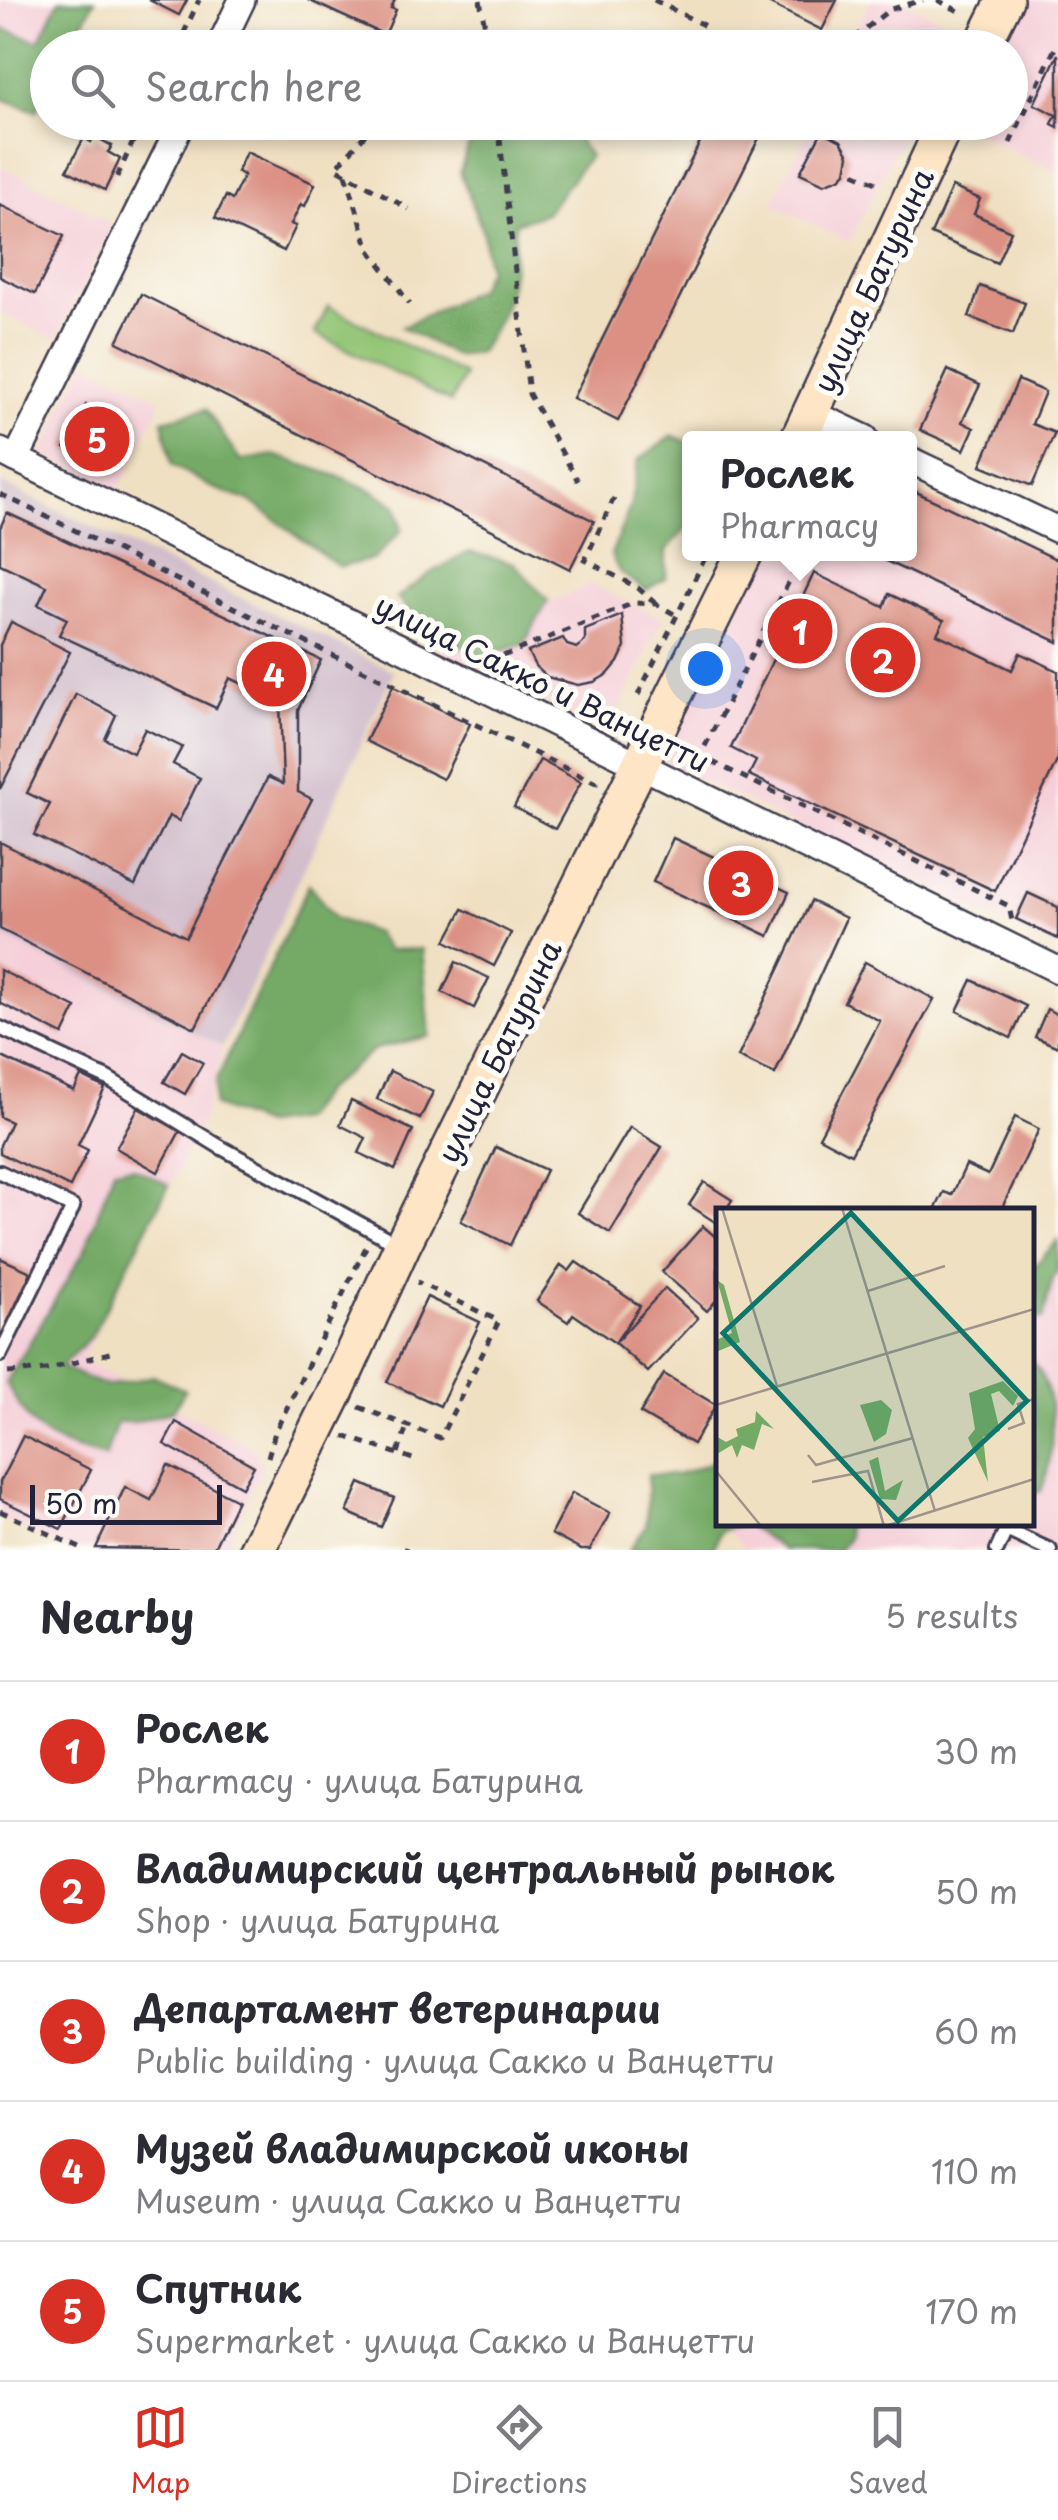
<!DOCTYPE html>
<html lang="en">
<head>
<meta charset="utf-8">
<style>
  :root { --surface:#fff; --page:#f2f2f3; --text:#2b2b33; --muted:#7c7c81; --line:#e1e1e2; --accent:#d93025 }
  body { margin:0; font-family:"Playpen Sans",sans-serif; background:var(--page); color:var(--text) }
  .scale { position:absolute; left:30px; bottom:25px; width:192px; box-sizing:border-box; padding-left:10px; border:5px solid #22223b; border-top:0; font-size:28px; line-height:35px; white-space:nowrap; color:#22223b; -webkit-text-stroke:8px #fdfcf7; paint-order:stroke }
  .you { position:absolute; left:705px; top:668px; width:35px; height:35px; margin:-25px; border:8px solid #fff; border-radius:50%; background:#1a73e8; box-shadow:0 0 0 15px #1a73e833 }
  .badge { display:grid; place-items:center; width:65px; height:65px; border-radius:50%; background:var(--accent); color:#fff; font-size:32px; font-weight:700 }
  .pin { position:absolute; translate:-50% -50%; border:5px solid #fff; box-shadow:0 2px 10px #0006 }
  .popup { position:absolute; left:682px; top:431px; width:235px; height:130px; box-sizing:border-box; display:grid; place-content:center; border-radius:10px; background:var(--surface); filter:drop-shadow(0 2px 8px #0005); font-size:32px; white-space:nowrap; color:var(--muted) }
  .popup b { font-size:38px; color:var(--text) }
  .popup::after { content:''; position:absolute; left:50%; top:100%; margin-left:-20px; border:20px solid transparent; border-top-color:var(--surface) }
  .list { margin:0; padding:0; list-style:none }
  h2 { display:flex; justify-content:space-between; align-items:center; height:130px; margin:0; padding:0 40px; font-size:42px }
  h2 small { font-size:32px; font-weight:400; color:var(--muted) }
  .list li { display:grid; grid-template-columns:65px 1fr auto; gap:30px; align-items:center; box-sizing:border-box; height:140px; padding:0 40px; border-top:2px solid var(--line) }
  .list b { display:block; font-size:38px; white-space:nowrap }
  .list p { margin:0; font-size:32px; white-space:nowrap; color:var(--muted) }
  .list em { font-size:32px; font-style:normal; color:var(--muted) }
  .icon { flex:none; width:55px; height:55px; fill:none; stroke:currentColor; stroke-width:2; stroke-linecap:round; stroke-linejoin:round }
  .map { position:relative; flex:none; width:1058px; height:1550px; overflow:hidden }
  .search { position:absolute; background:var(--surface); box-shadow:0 5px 15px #0003; left:30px; right:30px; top:30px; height:110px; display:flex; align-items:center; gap:25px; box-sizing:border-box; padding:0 35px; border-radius:55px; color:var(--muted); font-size:38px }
  .sheet { height:830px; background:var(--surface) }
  nav { display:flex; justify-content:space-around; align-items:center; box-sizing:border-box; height:140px; border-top:2px solid var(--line); background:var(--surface); font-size:28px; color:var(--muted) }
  nav a { display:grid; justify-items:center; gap:5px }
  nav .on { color:var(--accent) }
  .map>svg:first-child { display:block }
  .built { fill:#f5cfd9 }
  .industrial { fill:#d1bdcb }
  .green { fill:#92c474; stroke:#5a7358; stroke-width:2.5 }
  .forest { fill:#75aa66; stroke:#4c6650; stroke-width:2.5 }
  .building { fill:#db9083 }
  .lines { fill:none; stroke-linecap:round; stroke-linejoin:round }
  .service-casing { stroke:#413e4f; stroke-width:18 }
  .minor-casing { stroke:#413e4f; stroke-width:30 }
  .secondary-casing { stroke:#413e4f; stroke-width:40 }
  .path { stroke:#413e4f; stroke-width:5; stroke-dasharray:8 8; stroke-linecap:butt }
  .service { stroke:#fff; stroke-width:12 }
  .minor { stroke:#fff; stroke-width:25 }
  .secondary { stroke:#fde5c5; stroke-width:35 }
  .labels { text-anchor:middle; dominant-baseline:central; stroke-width:10; stroke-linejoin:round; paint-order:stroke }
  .street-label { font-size:30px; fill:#22223b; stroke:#fdfcf7 }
  .inset-road { fill:none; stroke:#9e948c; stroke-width:2.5 }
  .view { fill:#0f766e; fill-opacity:0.15; stroke:#0f766e; stroke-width:5 }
  .inset-edge { fill:none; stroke:#22223b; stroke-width:5 }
</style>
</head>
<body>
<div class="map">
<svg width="1058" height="1550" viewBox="0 0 1058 1550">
  <rect width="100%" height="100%" fill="#fdfcf7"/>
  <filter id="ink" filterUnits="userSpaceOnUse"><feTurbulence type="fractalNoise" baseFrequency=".01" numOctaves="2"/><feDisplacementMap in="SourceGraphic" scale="20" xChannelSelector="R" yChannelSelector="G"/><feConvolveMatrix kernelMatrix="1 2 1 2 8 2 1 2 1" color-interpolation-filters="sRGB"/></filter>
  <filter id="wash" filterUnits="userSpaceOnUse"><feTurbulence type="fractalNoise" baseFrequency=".0048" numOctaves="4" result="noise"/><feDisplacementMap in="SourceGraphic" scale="40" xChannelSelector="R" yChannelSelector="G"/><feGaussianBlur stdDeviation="2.25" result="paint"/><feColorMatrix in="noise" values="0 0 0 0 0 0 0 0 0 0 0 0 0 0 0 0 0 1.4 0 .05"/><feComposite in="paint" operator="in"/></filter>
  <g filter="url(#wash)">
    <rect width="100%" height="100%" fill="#f0e0c2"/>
    <g class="built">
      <polygon points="0,0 95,0 70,47 48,48 47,90 36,111 0,98"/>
      <polygon points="871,0 900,0 956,26 945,47 848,47"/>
      <polygon points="1025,0 1058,0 1058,173 964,126 966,123 1010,122 1010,48 1002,47"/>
      <polygon points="812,123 908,123 849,242 772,204"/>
      <polygon points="0,166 113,224 56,340 0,312"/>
      <polygon points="86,362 162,400 118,491 41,453"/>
      <polygon points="910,489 1058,560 1058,949 660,760 759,554 910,554"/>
      <polygon points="591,584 663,619 607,732 440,651"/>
      <polygon points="0,935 223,1047 202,1122 82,1360 252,1447 262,1466 224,1550 70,1550 0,1518"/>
      <polygon points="1058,1266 1058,1550 744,1549 722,1523 1030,1522 1031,1279"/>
    </g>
    <polygon class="industrial" points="0,483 394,671 223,1047 0,935"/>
    <polygon class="green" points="328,306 464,375 451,402 315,333"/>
    <g class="forest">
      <polygon points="59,0 95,0 70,47 48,48 47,90 36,111 0,98 0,28 39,41"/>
      <path d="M480,122L566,123L589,156L546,213L515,223C513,279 512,306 478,353L456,356L402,327L478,289L488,269L483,232L460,172L475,126Z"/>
      <polygon points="206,409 240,461 274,455 343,478 374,491 396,506 402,530 374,559 339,567 252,502 211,487 172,465 163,420"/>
      <polygon points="673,436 690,443 690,524 666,551 666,578 646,590 620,573 611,555 631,504 638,460"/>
      <polygon points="469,552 514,563 548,601 524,644 483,657 427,628 397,598 429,574"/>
      <polygon points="309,884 334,918 376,933 388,950 422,949 430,1036 375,1049 324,1091 301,1120 264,1125 214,1106 216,1081"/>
      <path d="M133,1167L169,1185L92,1335L61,1367L106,1386L154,1376L185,1390L173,1411L135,1422H117L105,1457C48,1443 32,1434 6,1382L85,1250L114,1169Z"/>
      <polygon points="1058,1240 1058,1273 1053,1276 1043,1319 1031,1318 1031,1270"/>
      <path d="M1031,1361C1058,1386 1056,1452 1041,1491L1031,1494Z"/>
      <polygon points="718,1452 718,1522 846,1523 848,1538 838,1550 783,1550 745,1523 720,1531 713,1550 629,1550 646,1526 648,1475 677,1475 712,1462"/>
    </g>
    <g id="blocks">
      <g class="building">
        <polygon points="149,0 187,0 179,15"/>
        <polygon points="308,0 395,0 391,8 396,10 385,35"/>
        <polygon points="762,0 837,0 822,30"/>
        <polygon points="1058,54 1058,127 1052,124 1056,115 1034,104"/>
        <polygon points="710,122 767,122 618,421 573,398"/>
        <polygon points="822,131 841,141 849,155 846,172 840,178 824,184 800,173"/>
        <polygon points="94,136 112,146 108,152 120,159 105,190 67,170 84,138 91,142"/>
        <polygon points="246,152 315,184 305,206 301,204 291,224 296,226 284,251 215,218 226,196 232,200 244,175 237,172"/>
        <polygon points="952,187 980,199 974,214 1011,231 997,263 931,234"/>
        <polygon points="0,205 64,236 35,294 0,277"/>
        <polygon points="980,286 1025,303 1013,334 969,317"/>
        <polygon points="141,294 594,521 570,569 117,342"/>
        <polygon points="948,370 980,385 962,422 974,428 964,450 920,430"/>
        <polygon points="1018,380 1045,392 1032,424 1055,433 1032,486 981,465"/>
        <polygon points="86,405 117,420 96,463 65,448"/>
        <polygon points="910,489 1058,560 1058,642 871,554 910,554"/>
        <polygon points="7,513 321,660 298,710 298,792 312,799 195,1028 0,929 0,842 186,937 268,777 283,784 280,701 230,678 216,708 59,635 67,619 38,605 47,586 0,564 0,528"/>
        <polygon points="814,573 884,607 889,594 944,620 937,634 1012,670 1020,653 1058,671 1058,759 995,891 749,775 756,761 731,748"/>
        <polygon points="622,615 625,647 618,662 608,674 594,682 578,685 547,677 535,666 528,652 563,638 567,645 577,648 585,641 585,630"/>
        <polygon points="11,622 70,652 0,789 0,645"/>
        <polygon points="393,686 470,724 443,779 366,741"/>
        <polygon points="76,694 116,715 105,739 133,753 145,729 182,747 173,764 200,778 179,821 169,816 135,885 34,835 50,804 27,793"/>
        <polygon points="540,760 581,782 555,829 514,807"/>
        <polygon points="673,838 789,892 769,936 653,882"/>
        <polygon points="1028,893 1058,907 1058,939 1016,919"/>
        <polygon points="811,901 846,918 775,1074 738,1057"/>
        <polygon points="463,909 511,933 494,966 446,941"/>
        <polygon points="456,962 489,978 474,1008 442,992"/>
        <polygon points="865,962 934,999 851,1154 819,1137 880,1021 844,1002"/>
        <polygon points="0,970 76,1008 63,1035 0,1003"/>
        <polygon points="972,980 1026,1006 1011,1038 957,1011"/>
        <polygon points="1047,1009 1058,1015 1058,1047 1035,1037"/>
        <polygon points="182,1051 203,1063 185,1094 164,1082"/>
        <polygon points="0,1056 74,1091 81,1076 105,1088 78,1145 88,1150 70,1187 0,1153 0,1145 11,1122 0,1117"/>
        <polygon points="390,1071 433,1092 420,1119 377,1099"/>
        <polygon points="351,1101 413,1130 395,1170 359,1153 366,1138 340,1125"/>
        <polygon points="138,1108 180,1131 158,1172 116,1148"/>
        <polygon points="1015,1117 1039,1129 1001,1210 935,1210 944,1192 952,1195 966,1165 988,1175"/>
        <polygon points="630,1127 662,1147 610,1233 578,1213"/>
        <polygon points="496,1147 546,1170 510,1245 461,1221"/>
        <polygon points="704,1182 732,1200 726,1210 718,1210 718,1224 689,1205"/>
        <polygon points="703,1226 718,1239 718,1298 707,1311 662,1272"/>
        <polygon points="0,1258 31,1272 0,1339"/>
        <polygon points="576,1262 640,1306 615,1343 665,1288 698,1318 648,1372 615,1343 573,1314 568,1322 537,1301 561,1265 569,1271"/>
        <polygon points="427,1297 480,1322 440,1406 387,1382"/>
        <polygon points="664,1374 716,1405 693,1444 640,1413"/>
        <polygon points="176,1422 254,1466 242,1487 164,1444"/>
        <polygon points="23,1436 91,1470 61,1529 0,1499 0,1482"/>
        <polygon points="168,1465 237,1500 213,1550 96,1548 125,1487 151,1500"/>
        <polygon points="360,1483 394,1498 381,1527 347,1512"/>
        <polygon points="572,1493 610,1513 590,1550 581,1550 551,1534"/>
      </g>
    </g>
  </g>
  <g filter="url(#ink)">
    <use href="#blocks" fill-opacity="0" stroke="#413e4f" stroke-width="2.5"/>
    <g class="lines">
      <g class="service-casing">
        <g id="service">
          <polyline points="0,1028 107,1078 222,1148 401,1246"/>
          <polyline points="0,1172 73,1207 0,1355"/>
          <polyline points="997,1550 1006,1530 1050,1550"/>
        </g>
      </g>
      <g class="minor-casing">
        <g id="minor">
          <polyline points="219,48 242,0"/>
          <polyline points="812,413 865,438"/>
          <polyline points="0,451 1058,970"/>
          <polyline points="16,459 182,122"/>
          <polyline points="910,460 1058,530"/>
        </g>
      </g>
      <g class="secondary-casing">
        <g id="secondary">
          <polyline points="981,48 1005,0"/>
          <polyline points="799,438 946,122"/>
          <polyline points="257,1550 333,1397 402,1246 744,554"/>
        </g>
      </g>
      <g class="path">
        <polyline points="480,0 489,48"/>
        <polyline points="654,0 711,29"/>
        <polyline points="937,0 965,14"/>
        <polyline points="177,48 199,0"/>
        <polyline points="461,48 487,29"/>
        <polyline points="841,48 889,10 923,0"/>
        <polyline points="376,122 336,168 409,209"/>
        <polyline points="498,122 529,394 578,481"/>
        <polyline points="1010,143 1058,42"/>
        <polyline points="854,173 883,186"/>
        <polyline points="346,174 369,249 410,304"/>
        <polyline points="117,177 142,122"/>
        <polyline points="764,438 770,427"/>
        <polyline points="0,494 596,783 593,788"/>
        <polyline points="614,498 585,560 638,588 656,604"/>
        <polyline points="803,554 700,756 1009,906 1012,921"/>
        <polyline points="488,662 634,603 656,604 676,615"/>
        <polyline points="638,695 707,554"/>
        <polyline points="678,755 700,756"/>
        <polyline points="8,1373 46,1370 117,1351"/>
        <polyline points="359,1407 440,1438 499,1321 417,1282"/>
        <polyline points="344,1436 416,1460"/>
        <polyline points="398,1453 407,1426"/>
        <polyline points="268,1457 275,1432 367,1245"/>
        <polyline points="0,1511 84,1550"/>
        <polyline points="405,1550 406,1547"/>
      </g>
      <use href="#service" class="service"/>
      <use href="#minor" class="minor"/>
      <use href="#secondary" class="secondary"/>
    </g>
  </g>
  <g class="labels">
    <g class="street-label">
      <text transform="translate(872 280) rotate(-65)">улица Батурина</text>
      <text transform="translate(543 682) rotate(26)">улица Сакко и Ванцетти</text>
      <text transform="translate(498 1051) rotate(-64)">улица Батурина</text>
    </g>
  </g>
  <g transform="translate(716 1208)">
    <rect width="318" height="318" fill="#f0e0c2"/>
    <path d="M1,72L8,77L24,134L0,144V132L16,125ZM287,173L302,188L297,198L283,183L275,186L284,223L267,229L272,274L252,230L259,221L253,185ZM165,192L176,202L170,226L158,234L144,197ZM40,203L58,221L46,216L38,242L26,237L21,250L16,237L1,246L0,228L10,234L22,228L20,221L39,214ZM162,249L169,283L187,272L180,292L164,291L153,253Z" fill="#75aa66"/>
    <path class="inset-road" d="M6,0L61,178M126,0L219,303M152,83L229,58M0,197L318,101M292,221L308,215L302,196L318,191M92,247L100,257L197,230M0,263L45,318M96,274L152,263L168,318M170,318L318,271"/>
    <path class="view" d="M135,5L311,193L182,313L7,125Z"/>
    <rect width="318" height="318" class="inset-edge"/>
  </g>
</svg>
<div class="scale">50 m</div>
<div class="you"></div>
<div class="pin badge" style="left:800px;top:631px">1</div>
<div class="popup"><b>Рослек</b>Pharmacy</div>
<div class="pin badge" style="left:883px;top:660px">2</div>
<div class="pin badge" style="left:741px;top:883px">3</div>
<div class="pin badge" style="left:274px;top:674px">4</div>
<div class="pin badge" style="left:97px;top:439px">5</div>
<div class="search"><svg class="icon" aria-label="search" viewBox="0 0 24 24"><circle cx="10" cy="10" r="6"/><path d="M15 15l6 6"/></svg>Search here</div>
</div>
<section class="sheet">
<h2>Nearby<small>5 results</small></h2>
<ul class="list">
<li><span class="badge">1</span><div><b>Рослек</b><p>Pharmacy · улица Батурина</p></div><em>30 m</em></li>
<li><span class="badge">2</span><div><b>Владимирский центральный рынок</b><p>Shop · улица Батурина</p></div><em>50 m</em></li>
<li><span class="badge">3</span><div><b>Департамент ветеринарии</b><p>Public building · улица Сакко и Ванцетти</p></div><em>60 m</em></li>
<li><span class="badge">4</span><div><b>Музей владимирской иконы</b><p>Museum · улица Сакко и Ванцетти</p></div><em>110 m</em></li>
<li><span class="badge">5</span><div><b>Спутник</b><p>Supermarket · улица Сакко и Ванцетти</p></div><em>170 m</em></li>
</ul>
</section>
<nav>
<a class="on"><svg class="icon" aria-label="map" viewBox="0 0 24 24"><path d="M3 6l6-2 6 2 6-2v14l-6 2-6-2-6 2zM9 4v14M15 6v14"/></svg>Map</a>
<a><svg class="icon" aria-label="directions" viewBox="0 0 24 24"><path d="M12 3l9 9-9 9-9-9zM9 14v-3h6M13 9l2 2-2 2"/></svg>Directions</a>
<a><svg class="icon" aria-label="saved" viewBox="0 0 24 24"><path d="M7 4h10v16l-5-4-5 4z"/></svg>Saved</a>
</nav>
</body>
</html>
